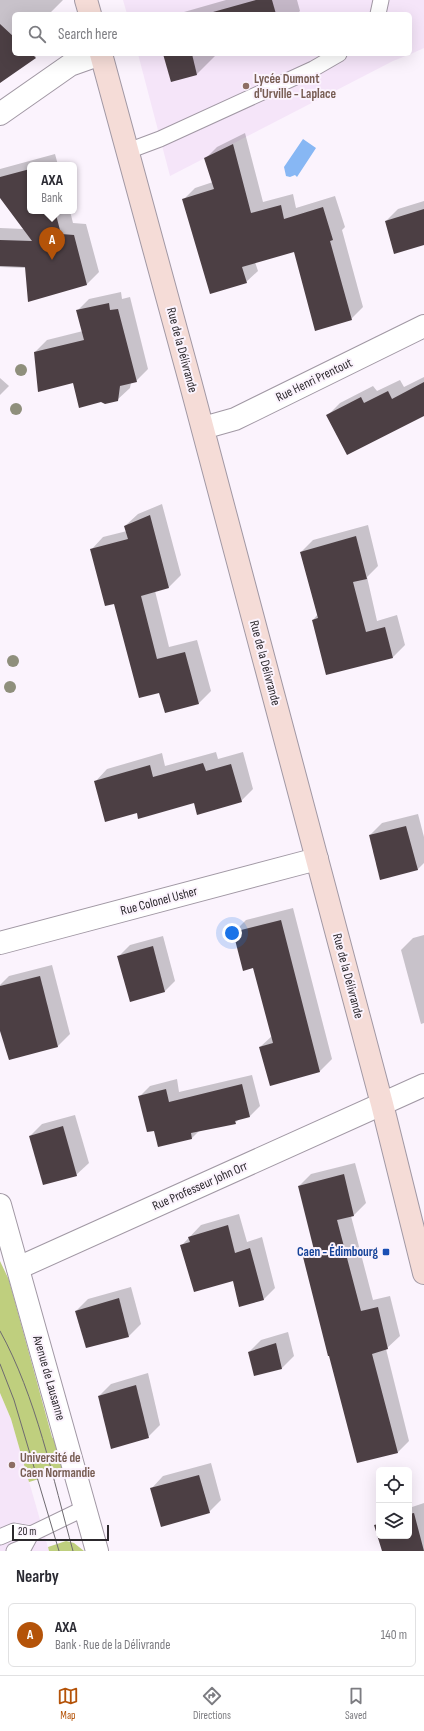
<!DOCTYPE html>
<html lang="en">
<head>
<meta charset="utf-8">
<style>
  :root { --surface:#fff; --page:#f2f2f3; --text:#2b2b33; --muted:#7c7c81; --line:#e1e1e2; --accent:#b45309 }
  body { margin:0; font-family:"Sofia Sans Condensed",sans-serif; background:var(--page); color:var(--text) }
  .controls { position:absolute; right:12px; bottom:12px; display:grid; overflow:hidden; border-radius:6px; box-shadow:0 4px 16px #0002 }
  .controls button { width:36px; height:36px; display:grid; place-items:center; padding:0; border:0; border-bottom:1px solid var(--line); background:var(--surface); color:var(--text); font:20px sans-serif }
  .scale { position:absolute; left:12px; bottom:10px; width:97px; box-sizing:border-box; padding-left:4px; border:2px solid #2c292d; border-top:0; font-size:11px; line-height:14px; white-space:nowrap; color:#2c292d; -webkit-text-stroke:3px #fbf3fd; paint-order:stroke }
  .you { position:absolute; left:232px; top:933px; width:14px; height:14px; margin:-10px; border:3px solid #fff; border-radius:50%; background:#1a73e8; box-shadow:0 0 0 6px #1a73e833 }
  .badge { display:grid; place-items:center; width:26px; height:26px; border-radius:50%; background:var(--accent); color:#fff; font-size:13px; font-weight:700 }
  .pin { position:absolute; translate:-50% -33px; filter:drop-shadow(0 1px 2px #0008) }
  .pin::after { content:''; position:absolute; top:21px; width:14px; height:12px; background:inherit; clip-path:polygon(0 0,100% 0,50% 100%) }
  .popup { position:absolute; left:27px; top:162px; width:50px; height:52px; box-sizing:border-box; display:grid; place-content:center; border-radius:6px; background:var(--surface); filter:drop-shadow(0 1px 3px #0005); font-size:13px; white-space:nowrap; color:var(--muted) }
  .popup b { font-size:15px; color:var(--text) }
  .popup::after { content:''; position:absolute; left:50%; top:100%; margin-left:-8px; border:8px solid transparent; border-top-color:var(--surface) }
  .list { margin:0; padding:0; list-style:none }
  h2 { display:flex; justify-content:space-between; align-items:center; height:52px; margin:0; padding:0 16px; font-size:17px }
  h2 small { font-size:13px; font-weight:400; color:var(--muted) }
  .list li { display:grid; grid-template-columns:26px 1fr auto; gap:12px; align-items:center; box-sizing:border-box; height:64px; margin:0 8px 8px; padding:0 8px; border:1px solid var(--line); border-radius:6px }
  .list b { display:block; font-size:15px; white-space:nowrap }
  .list p { margin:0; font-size:13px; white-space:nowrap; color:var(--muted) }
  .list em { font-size:13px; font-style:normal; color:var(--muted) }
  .icon { flex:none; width:22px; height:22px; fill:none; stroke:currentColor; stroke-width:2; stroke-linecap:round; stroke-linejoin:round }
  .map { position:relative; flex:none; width:424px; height:1551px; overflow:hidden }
  .search { position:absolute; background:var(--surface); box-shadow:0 4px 16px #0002; left:12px; right:12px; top:12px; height:44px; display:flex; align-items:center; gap:10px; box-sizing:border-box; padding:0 14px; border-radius:6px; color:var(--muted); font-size:15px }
  .sheet { height:124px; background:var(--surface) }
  nav { display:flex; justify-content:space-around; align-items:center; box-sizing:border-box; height:56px; border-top:1px solid var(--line); background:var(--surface); font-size:11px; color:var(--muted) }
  nav a { display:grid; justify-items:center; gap:2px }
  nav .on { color:var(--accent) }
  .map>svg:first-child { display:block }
  .built { fill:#f5e5f9 }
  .green { fill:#bfcf7e }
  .water { fill:#87b7f4 }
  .shadow { fill:#0003 }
  .building { fill:#4c3f44 }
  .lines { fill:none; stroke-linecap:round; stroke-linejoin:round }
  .lane-casing { stroke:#a198a4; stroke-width:17 }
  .street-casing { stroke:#a198a4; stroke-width:24 }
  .secondary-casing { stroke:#a198a4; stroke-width:24 }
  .lane { stroke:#fff; stroke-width:15 }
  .street { stroke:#fff; stroke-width:22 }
  .secondary { stroke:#f5dcd7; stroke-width:22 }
  .tram { stroke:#6e6a70; stroke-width:1 }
  .tree { fill:#8f8f7c }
  .education-dot { fill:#8d6e63; stroke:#fbf3fd; stroke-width:1.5 }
  .transit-dot { fill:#1a4fb4; stroke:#fbf3fd; stroke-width:1.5 }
  .labels { text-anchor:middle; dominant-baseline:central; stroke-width:4; stroke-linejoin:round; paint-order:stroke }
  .education-label { font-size:13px; font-weight:bold; fill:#785e54; stroke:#fbf3fd; text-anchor:start }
  .street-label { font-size:13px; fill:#2c292d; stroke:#fbf3fd }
  .transit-label { font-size:13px; font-weight:bold; fill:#164399; stroke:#fbf3fd; text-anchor:end }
</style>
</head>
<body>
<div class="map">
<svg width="424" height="1551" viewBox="0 0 424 1551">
  <rect width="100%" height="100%" fill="#fbf3fd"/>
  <g class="built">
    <polygon points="123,0 424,0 424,48 413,53 393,61 170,176 138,54 410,54 410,14 127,14"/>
    <polygon points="0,1393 11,1419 49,1551 0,1551"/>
  </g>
  <g class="green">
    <polygon points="0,1261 9,1280 52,1437 60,1449 66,1471 29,1482 11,1419 0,1393"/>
    <polygon points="66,1541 74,1543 84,1551 49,1551 48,1547"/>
  </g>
  <polygon class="water" points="303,139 316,148 297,177 295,175 290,177 286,176 284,167"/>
  <g class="shadow">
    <polygon points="0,0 63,0 49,14 14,14 14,54 39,54 0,82"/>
    <polygon points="226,0 297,0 300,11 297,14 177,14"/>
    <polygon points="164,54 221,54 216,55 197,74 172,81"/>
    <polygon points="245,133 263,202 293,194 296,208 335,196 345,227 342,230 363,307 351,319 295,251 255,262 258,271 246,282 183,200 195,188 213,182 205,159 217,147"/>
    <polygon points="55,154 58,165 30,165 30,211 70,211 73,223 86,224 99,272 87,284 29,300 26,268 0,267 0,228 24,229 0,197 0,169"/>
    <polygon points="424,201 424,244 386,221 398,209"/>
    <polygon points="121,292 122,299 130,297 148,369 136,381 131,383 130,388 117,400 74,382 35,352 47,340 83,331 77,311 89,299"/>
    <polygon points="424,377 424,415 328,415 340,403 373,386 377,391 400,380 404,387"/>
    <polygon points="0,378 9,386 0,395"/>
    <polygon points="162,504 181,575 169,587 155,591 169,647 197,640 211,691 199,703 160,692 115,602 91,550 103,537 127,531 125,526 138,514"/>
    <polygon points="368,525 378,566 367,577 377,621 397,615 405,645 393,657 327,674 313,620 318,614 301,552 313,540"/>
    <polygon points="216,752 218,759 243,752 253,789 241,801 195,802 137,812 95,782 107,769 162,753 165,766"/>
    <polygon points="418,814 424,837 424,863 417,870 370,835 382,823"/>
    <polygon points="293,908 332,1059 320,1071 260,1047 272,1036 254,967 234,932 246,920"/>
    <polygon points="424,935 424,1023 421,1024 401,950 413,938"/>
    <polygon points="163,936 175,981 164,992 119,956 130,945"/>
    <polygon points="52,965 70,1034 58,1046 9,1059 0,1027 0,985 9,976"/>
    <polygon points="252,1075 260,1106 250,1116 239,1119 235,1123 200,1130 192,1138 158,1146 155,1130 139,1097 150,1086 177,1079 179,1092"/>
    <polygon points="75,1115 89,1163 76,1175 30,1136 42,1124"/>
    <polygon points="355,1163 366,1203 354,1215 351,1216 373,1300 390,1296 400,1336 386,1349 409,1441 397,1453 304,1257 314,1247 299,1186 311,1174"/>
    <polygon points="239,1214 247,1242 262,1237 275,1288 264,1299 240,1306 233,1280 182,1245 201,1225"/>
    <polygon points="131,1287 141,1324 129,1336 76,1311 88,1299"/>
    <polygon points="288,1332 294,1356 282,1368 255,1375 249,1352 261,1340"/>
    <polygon points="148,1373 160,1425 148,1437 99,1396 111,1384"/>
    <polygon points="211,1463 221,1500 209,1512 151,1489 163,1476"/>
    <polygon points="424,1503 424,1551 383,1551 375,1525 379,1522 379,1536 409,1536 409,1508"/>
  </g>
  <g class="building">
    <polygon points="256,0 272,0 276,14 214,14 213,12"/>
    <polygon points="0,24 14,37 14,54 32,54 36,58 0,83"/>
    <polygon points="163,54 192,54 197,75 171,82"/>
    <polygon points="233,144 251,213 281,205 284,219 323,207 333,240 330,241 352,320 315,331 294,252 242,267 247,283 210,294 182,199 214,189 204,158"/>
    <polygon points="30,169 30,211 55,211 61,234 74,235 87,285 28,302 25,267 0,266 0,240 32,241 0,198 0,177"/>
    <polygon points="424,209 424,245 394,254 385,221"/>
    <polygon points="109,303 110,310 118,309 137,382 120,386 118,401 105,404 101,402 79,408 73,383 38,392 34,352 84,340 76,310"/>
    <polygon points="424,382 424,416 347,455 326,415 361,397 364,403 388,391 392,399"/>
    <polygon points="150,515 169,588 141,596 157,659 185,652 199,704 165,713 159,693 139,698 114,604 105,606 90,549 128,539 124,526"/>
    <polygon points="356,536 367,579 353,582 366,632 385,627 393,658 326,675 312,620 318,618 300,552"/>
    <polygon points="203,763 206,771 231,764 242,802 197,815 194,803 138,819 137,813 105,822 94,781 150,765 153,777"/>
    <polygon points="406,826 418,870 380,880 369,835"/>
    <polygon points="281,920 320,1072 270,1086 259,1047 273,1043 253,968 243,971 233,932"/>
    <polygon points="153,946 165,992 130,1002 117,956"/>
    <polygon points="40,976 58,1047 9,1060 0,1031 0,986"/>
    <polygon points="242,1084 250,1117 235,1121 236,1124 191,1133 192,1139 158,1147 154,1131 147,1132 138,1096 166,1089 169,1102"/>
    <polygon points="63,1126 77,1176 43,1185 29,1136"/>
    <polygon points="344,1174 354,1216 337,1220 361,1311 378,1307 388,1349 372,1354 398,1453 357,1463 329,1356 328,1356 303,1257 315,1254 298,1186"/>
    <polygon points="228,1225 235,1253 250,1248 264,1300 239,1307 233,1281 194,1292 180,1245 190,1242 188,1237"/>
    <polygon points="119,1298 129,1337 86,1348 75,1311"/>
    <polygon points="276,1343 282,1369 254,1376 248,1352"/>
    <polygon points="136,1385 149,1438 111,1449 98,1396"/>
    <polygon points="199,1475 210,1513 161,1527 150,1488"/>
    <polygon points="414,1513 424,1551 382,1551 374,1525 379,1524 379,1536 409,1536 409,1514"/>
  </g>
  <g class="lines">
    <g class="lane-casing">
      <g id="lane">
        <polyline points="378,14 381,0"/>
        <polyline points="128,151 160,139 313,69 339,54"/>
        <polyline points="0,1537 14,1531 31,1534"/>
        <polyline points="14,1551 24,1547 31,1534 85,1508"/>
      </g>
    </g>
    <g class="street-casing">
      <g id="street">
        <polyline points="0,114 70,65 101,54"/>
        <polyline points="203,428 235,419 424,326"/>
        <polyline points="0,943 317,859"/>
        <polyline points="0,1205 97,1551"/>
        <polyline points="18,1268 424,1085"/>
      </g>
    </g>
    <g class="secondary-casing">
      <g id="secondary">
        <polyline points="86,0 90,14"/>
        <polyline points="101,54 190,381 382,1104 424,1273"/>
      </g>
    </g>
    <use href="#lane" class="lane"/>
    <use href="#street" class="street"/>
    <use href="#secondary" class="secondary"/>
    <g class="tram">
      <path d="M0,1331C36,1396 53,1479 73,1551"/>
      <polyline points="0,1364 14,1400 59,1551"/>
    </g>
  </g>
  <g class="tree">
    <circle cx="21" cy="370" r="6"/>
    <circle cx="16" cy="409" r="6"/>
    <circle cx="13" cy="661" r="6"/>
    <circle cx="10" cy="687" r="6"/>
  </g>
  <g class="education-dot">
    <circle cx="246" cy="86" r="4"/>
    <circle cx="12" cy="1465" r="4"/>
  </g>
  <rect class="transit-dot" x="382" y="1248" width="8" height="8" rx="2"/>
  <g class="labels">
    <g class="education-label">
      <text x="254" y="79">Lycée Dumont<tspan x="254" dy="15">d'Urville - Laplace</tspan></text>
      <text x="20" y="1458">Université de<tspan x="20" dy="15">Caen Normandie</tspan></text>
    </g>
    <g class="street-label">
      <text transform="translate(182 350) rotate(75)">Rue de la Délivrande</text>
      <text transform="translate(314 380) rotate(-26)">Rue Henri Prentout</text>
      <text transform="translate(265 663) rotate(75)">Rue de la Délivrande</text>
      <text transform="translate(159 901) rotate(-15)">Rue Colonel Usher</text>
      <text transform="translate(348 976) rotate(75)">Rue de la Délivrande</text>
      <text transform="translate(200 1186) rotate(-24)">Rue Professeur John Orr</text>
      <text transform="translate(49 1378) rotate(74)">Avenue de Lausanne</text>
    </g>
    <g class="transit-label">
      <text x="378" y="1252">Caen - Édimbourg</text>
    </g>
  </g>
</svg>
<div class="controls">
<button><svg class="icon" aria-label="locate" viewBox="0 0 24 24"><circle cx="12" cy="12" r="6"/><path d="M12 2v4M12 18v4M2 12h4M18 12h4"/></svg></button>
<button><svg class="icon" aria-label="layers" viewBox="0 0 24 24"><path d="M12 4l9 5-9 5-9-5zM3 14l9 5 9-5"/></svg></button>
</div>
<div class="scale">20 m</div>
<div class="you"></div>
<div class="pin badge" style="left:52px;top:260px">A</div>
<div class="popup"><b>AXA</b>Bank</div>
<div class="search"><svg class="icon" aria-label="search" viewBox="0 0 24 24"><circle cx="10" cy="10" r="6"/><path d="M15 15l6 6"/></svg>Search here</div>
</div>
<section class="sheet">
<h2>Nearby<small></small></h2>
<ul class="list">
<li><span class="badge">A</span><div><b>AXA</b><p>Bank · Rue de la Délivrande</p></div><em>140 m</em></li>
</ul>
</section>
<nav>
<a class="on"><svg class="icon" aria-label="map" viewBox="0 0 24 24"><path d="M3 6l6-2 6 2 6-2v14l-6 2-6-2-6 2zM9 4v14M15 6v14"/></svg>Map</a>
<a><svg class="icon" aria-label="directions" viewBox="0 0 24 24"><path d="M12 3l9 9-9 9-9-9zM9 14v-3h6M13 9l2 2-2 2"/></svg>Directions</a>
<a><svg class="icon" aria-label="saved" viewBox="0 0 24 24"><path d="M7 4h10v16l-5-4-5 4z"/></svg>Saved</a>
</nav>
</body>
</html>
